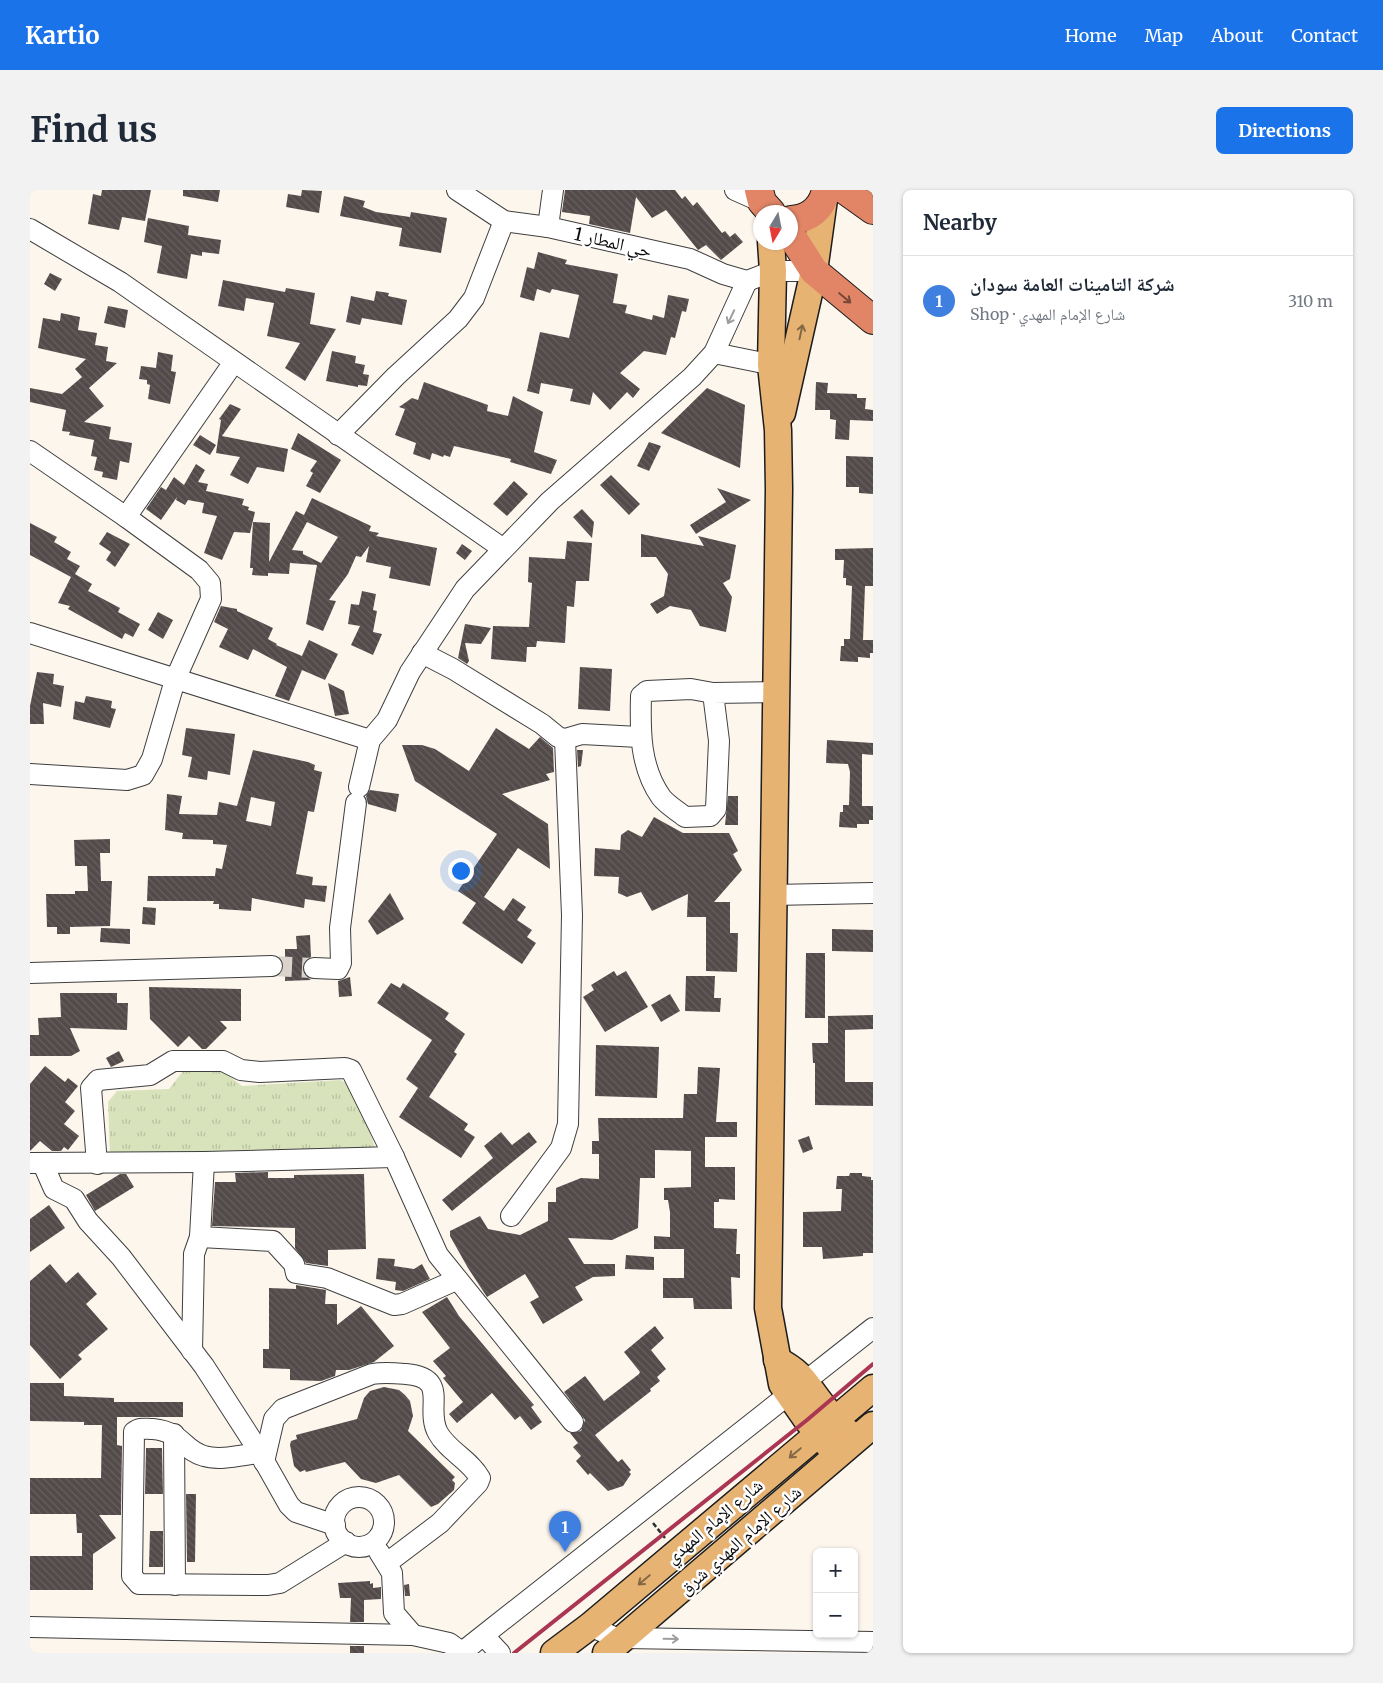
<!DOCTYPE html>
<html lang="en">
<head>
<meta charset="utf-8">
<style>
  :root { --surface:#fff; --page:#f2f2f3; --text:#1f2937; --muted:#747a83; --line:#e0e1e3; --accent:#1a73e8 }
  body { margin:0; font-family:Merriweather,"Noto Naskh Arabic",serif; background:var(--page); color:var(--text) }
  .controls { position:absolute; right:15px; bottom:15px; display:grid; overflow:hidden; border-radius:8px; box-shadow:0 1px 4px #0004 }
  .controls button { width:45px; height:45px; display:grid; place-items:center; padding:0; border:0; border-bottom:1px solid var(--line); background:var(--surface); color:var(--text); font:25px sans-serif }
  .compass { position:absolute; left:723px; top:15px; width:45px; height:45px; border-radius:50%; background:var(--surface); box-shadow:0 1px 4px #0004; rotate:190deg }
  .you { position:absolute; left:430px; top:680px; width:18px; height:18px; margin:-12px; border:4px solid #fff; border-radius:50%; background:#1a73e8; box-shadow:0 0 0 8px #1a73e833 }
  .badge { display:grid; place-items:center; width:32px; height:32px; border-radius:50%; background:var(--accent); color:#fff; font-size:16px; font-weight:700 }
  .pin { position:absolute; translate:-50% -41px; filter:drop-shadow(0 1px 2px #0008) }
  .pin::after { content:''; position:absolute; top:26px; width:18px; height:15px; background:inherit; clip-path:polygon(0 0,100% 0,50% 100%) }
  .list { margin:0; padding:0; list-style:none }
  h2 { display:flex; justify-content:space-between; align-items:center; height:65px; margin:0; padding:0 20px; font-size:21px }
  h2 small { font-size:16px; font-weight:400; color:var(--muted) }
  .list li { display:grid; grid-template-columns:32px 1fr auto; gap:15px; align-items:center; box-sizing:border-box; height:90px; padding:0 20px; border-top:1px solid var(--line) }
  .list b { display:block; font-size:19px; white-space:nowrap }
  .list p { margin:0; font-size:16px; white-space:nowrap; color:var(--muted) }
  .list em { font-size:16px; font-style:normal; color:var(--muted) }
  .map { position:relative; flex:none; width:843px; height:1463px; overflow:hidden; border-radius:8px }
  header { display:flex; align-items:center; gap:30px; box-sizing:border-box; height:70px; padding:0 25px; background:var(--accent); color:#fff }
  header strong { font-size:24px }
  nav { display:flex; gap:28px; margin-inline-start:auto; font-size:18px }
  .intro { display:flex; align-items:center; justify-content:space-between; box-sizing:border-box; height:120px; padding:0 30px }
  h1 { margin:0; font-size:35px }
  .button { padding:12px 22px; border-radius:8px; background:var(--accent); color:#fff; font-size:18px; font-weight:700 }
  main { display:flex; gap:30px; padding:0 30px }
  aside { flex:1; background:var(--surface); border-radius:8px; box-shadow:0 1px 4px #0004 }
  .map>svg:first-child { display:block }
  .park { fill:url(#park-tufts) }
  .building { fill:url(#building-back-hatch); fill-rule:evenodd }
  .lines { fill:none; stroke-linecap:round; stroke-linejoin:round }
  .minor-tunnel { stroke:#d9d3cb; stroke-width:20; stroke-dasharray:20 10; stroke-linecap:butt }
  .minor-casing { stroke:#3f3f3f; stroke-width:22 }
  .major-casing { stroke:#1d1d1d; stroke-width:29 }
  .highway-casing { stroke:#1d1d1d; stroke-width:30 }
  .path { stroke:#2e2e2e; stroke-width:2.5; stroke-dasharray:5 2.5; stroke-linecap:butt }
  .minor { stroke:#fff; stroke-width:20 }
  .major { stroke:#e7b373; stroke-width:26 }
  .highway { stroke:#e18566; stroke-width:28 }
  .rail { stroke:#aa3653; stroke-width:4 }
  .oneway { stroke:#764839 }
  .oneway2 { stroke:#9e9e9e }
  .oneway3 { stroke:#846845 }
  .labels { text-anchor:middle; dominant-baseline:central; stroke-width:5; stroke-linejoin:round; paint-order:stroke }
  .street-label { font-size:18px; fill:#0c0c0c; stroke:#fff }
</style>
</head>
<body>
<header>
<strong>Kartio</strong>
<nav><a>Home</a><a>Map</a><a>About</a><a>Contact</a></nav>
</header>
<div class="intro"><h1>Find us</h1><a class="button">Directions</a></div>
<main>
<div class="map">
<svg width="843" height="1463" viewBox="0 0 843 1463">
  <defs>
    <pattern id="park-tufts" width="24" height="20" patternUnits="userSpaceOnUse" patternTransform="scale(1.25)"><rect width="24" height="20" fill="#d8e3bb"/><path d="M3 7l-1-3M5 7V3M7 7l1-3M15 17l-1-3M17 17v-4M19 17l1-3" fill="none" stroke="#b8c2a0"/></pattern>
    <pattern id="building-back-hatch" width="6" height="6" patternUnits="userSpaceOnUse" patternTransform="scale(1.25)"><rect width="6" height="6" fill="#534b4a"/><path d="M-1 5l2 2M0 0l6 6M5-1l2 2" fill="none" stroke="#676060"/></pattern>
  </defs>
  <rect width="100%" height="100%" fill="#fdf6ed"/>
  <polygon class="park" points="189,878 212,896 310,890 326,898 346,961 80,967 78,912 87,901 139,899 153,881"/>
  <g class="building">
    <polygon points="72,0 121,0 115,31 92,27 89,40 58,34 63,4 71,6"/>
    <polygon points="153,0 190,0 188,12 153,6"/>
    <polygon points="272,0 292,1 289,23 256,17 258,4 271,6"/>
    <polygon points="535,0 645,0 652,9 655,6 663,16 667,12 692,43 695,41 700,47 705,43 713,52 691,70 676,55 668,60 636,20 622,28 606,7 600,43 559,34 560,26 532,22"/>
    <polygon points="314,6 335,11 333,17 346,22 380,27 381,22 417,28 411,63 369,56 372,38 310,26"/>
    <polygon points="118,28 159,36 158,45 191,50 189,64 172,62 172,66 161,64 157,89 127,83 132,56 114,52"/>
    <polygon points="508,62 537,70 535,74 588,84 583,113 597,115 595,123 622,130 623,125 634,128 638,105 659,109 656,122 652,121 645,148 641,147 636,165 614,161 590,183 610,199 603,208 597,202 580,220 563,202 560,215 540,211 543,199 511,193 509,204 497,201 510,142 539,148 549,105 522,99 520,103 507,99 504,111 490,107 497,77 504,79"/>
    <polygon points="20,83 32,89 25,101 14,94"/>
    <polygon points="193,90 255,102 256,98 285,103 280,134 306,139 275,191 255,178 270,153 237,146 244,113 216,108 214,121 188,116"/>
    <polygon points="346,101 359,103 358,106 377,110 372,135 332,128 330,135 316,132 321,106 344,111"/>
    <polygon points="78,116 98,120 95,138 74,133"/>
    <polygon points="31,123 50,127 48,140 67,143 65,155 78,157 76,171 87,173 59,198 74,216 54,232 81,237 79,249 102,253 99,273 90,271 87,290 72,287 73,282 64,280 67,267 61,266 64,250 39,245 40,242 32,241 36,220 0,212 0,198 32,204 52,187 45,179 56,169 8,158 13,128 30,131"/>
    <polygon points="302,161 326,166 325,173 335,175 333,184 339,185 337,196 328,195 328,197 296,191"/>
    <polygon points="128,162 143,165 141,181 146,182 140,214 118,209 120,195 117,194 117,190 109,189 111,176 126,178"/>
    <polygon points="394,192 458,215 457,221 478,226 483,206 513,222 504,262 527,270 521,284 480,272 481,269 424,256 420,267 414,265 413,267 402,263 400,270 383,264 386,253 365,245 375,219 369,217 382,208 388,210"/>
    <polygon points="786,192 798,193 797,203 827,204 827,208 836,208 835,219 843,220 843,231 820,230 819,250 805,249 806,230 800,229 800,220 785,220"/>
    <polygon points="677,198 715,215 710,278 631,243"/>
    <polygon points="200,214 211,219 192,246 258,259 254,282 227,277 218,294 200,285 210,267 186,263 191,230 189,229"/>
    <polygon points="268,243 311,270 290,303 276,296 283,283 280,281 287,271 261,259"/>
    <polygon points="170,245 186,255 180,265 163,255"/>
    <polygon points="619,252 631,256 619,281 607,276"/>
    <polygon points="816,266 843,267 843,304 829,303 829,297 816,297"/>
    <polygon points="166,274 175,280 168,292 178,294 176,301 214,309 212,315 219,317 218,320 225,322 220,343 204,342 192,370 174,363 187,326 172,323 174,313 158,310 155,315 146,310 147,307 131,330 116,319 131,297 136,300 144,287 154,295"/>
    <polygon points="581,285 610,314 599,325 570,295"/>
    <polygon points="484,291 498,304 477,326 463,314"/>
    <polygon points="687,298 721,310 666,344 660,335 696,312"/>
    <path d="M282,308L341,336L339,341L349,343L346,346L407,358L400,396L359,388L361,377L336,372L339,356L331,367L326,366L318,384L299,410L306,411L293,441L276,434L287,375L260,373L259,384L238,383V386L222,385L223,378H220L223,332L240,333L239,372L266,321L274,325ZM277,332L308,347L291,373L273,364V361L262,360Z"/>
    <polygon points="552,319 564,332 562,348 543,327"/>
    <polygon points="0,333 27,347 24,352 41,362 37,369 50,376 45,384 62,394 58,401 90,418 88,422 110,434 103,447 95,443 92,449 38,419 40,416 28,413 41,387 0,365"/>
    <polygon points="77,342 100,354 85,377 76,370 81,362 69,354"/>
    <polygon points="611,344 674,356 668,346 706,355 700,389 693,393 702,407 696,442 670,436 661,420 640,416 627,424 620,414 634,406 638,384 626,367 611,367"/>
    <polygon points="537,351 562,353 559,391 546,391 544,417 537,416 535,453 507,451 506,457 497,457 496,472 461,469 463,436 499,437 502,393 498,392 499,367 535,369"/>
    <polygon points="432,354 442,361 435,370 426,363"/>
    <polygon points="843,358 843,396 835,396 833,450 843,450 843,463 840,463 840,468 828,467 828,472 810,471 811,456 814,456 814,449 820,449 822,396 816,395 816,388 813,388 814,370 805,370 805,359"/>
    <polygon points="332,401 346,404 343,420 347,421 343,442 352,444 343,465 321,455 330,436 318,434 321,414 329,415"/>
    <polygon points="191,416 207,419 207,421 243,438 238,449 247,454 246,455 272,466 279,450 308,464 295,490 272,480 259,511 245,506 257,477 223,459 218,470 189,457 198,439 184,432"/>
    <polygon points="128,422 143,430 133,449 118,440"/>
    <polygon points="435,434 461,438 451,454 435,453 439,471 437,474 428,468"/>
    <polygon points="550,477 582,479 580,521 548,519"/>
    <polygon points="7,482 24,484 23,494 34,496 31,517 13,513 14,534 0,534 0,516"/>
    <polygon points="298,493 314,501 319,524 305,526"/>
    <polygon points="56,506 82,511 81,518 86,519 80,538 43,529 45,511 54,513"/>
    <polygon points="156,538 205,544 200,585 178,581 177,590 158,587 162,567 152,565"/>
    <polygon points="466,538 499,559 510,547 523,558 524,582 516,584 520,590 472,604 518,634 520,679 488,658 454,707 474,721 483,708 496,717 487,730 502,740 497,747 506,753 492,774 432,733 446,713 428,701 467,644 385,591 372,555 392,555 405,559 439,581"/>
    <polygon points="797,550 843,553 843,565 832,564 832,616 843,616 843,630 839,630 839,634 827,634 827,638 809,637 810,622 813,622 813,615 819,615 820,582 818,574 796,573"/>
    <path d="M223,560L278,572L285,575L284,580L292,582L284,622L278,621L266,684L283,687L282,695L297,696L295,712L275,709L274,718L222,708L221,721L189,719V714H183L184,711H117L118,686H185L186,678L192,679L197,655L183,654V650L152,649L153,643L135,640L137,604L152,606L149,624L187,625L189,612L207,616ZM221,607L245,612L241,636L216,631Z"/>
    <polygon points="547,560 553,560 551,576 548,577"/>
    <polygon points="340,600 369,604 366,622 338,614 336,606"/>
    <polygon points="698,606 708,606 708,635 695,635"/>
    <polygon points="624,627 653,643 699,643 708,661 703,664 712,680 684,712 700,712 700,743 708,743 707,782 676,781 676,727 657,727 658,704 622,721 611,702 597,707 588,703 589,687 564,686 565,658 590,660 591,645 598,640 612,647"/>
    <polygon points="80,649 80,663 70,663 71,691 82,691 80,736 40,737 40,744 27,744 27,737 17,737 16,704 45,704 45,701 58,701 57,676 45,676 44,650"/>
    <polygon points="360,703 374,729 347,745 338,731"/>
    <polygon points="113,717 126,718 125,735 112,734"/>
    <polygon points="71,738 100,739 100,754 70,752"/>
    <polygon points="802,739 843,740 843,762 802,761"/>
    <polygon points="280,745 281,767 274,771 272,778 274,784 281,790 255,791 255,759 267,759 266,746"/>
    <polygon points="776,763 795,763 795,828 775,828"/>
    <polygon points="584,781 587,786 596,781 618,817 575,842 553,807 564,800 561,795"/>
    <polygon points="656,786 685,786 684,808 691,808 690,822 655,821"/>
    <polygon points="320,787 322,806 309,807 308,791"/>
    <polygon points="361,793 370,798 373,793 419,823 415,829 435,844 424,862 427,864 399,907 438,934 434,940 445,947 431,968 369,927 388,898 376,889 402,850 347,813"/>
    <polygon points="119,797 211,799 211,831 190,831 197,838 176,859 172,859 159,846 148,857 120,829"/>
    <polygon points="30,803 87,803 87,813 98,813 97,840 40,838 50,861 41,866 0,866 0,845 9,845 8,828 31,827"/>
    <polygon points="640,804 650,821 631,832 621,815"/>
    <polygon points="843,825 843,839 815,840 815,892 843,892 843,916 785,915 785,873 783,873 782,853 798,853 798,826"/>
    <polygon points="566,855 629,857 627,908 565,906"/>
    <polygon points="89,861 94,871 81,877 76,868"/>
    <polygon points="15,876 35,892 38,888 48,896 35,912 45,921 34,934 49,946 38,960 34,957 31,961 22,961 10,951 0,961 0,894"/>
    <polygon points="668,877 690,878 686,932 707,932 707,947 675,947 675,977 705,977 705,1010 689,1009 689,1012 684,1012 684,1038 707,1039 706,1064 710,1064 710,1088 701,1087 702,1119 664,1119 663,1108 633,1108 633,1088 654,1088 654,1059 624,1059 624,1046 640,1047 640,1022 638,1010 634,1010 634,998 661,997 661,961 625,960 625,988 610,988 608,1038 582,1050 538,1048 554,1074 585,1074 585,1086 563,1087 545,1097 553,1110 513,1134 500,1112 509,1107 495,1084 457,1107 438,1078 420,1046 420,1041 450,1026 458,1039 490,1045 518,1031 518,1012 526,1012 526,998 551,988 569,989 569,964 562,964 562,951 569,951 568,928 653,928 654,904 667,904"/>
    <polygon points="471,942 482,955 499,942 507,952 422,1021 412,1010 463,968 454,956"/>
    <polygon points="779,946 783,959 773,963 768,950"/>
    <polygon points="238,982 238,988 264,988 264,985 334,984 336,1059 298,1060 298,1076 276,1073 265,1058 265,1038 182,1036 185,992 206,992 205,983"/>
    <polygon points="820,983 832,983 832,986 841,987 841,990 843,990 843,1063 833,1063 833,1066 793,1069 792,1057 773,1057 773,1022 811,1021 812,999 806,999 807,986 819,986"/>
    <polygon points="90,984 96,984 104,997 65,1021 56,1005"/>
    <polygon points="19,1015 35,1038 0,1062 0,1029"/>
    <polygon points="596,1065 624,1067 624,1080 595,1079"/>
    <polygon points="348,1068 365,1069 364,1076 384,1079 392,1074 400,1089 373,1101 365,1100 366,1092 346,1089"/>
    <polygon points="20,1074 36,1093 48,1082 67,1104 56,1114 78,1139 48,1165 52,1169 30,1189 0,1155 0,1091"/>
    <polygon points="266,1095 296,1100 295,1114 307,1114 307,1135 331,1116 364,1156 344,1172 319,1180 306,1180 305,1186 291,1191 260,1190 260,1179 233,1178 233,1159 239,1159 239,1098 266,1099"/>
    <polygon points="417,1107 429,1126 504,1215 501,1217 512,1232 501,1240 490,1226 485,1230 462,1203 427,1233 419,1224 433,1212 413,1188 416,1186 403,1171 420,1158 392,1122"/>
    <polygon points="625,1136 634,1148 621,1160 636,1179 627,1187 630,1191 620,1199 621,1201 565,1245 588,1272 592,1269 601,1280 599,1282 601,1284 593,1296 578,1301 560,1283 558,1285 546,1271 551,1266 543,1257 548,1253 540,1243 551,1241 555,1230 534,1202 555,1186 574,1211 609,1184 610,1182 594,1162"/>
    <polygon points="0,1193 34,1193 34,1206 84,1208 84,1212 153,1212 153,1227 87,1227 87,1255 92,1256 92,1258 91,1325 69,1325 86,1348 63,1364 63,1400 0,1400 0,1366 52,1366 52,1343 47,1343 46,1324 0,1324 0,1288 71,1288 72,1235 54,1235 54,1232 0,1231"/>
    <polygon points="354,1197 369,1200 375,1205 380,1211 383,1226 378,1241 425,1287 422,1290 425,1293 424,1300 408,1314 401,1317 369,1285 346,1293 331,1289 315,1272 276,1282 275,1280 270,1282 264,1276 260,1255 261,1251 267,1249 266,1245 327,1229 334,1208 340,1201"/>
    <polygon points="116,1258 132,1258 133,1304 115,1304"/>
    <polygon points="156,1304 166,1304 165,1372 157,1372"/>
    <polygon points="120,1341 133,1341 133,1377 119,1377"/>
    <polygon points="340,1391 340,1394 343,1393 343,1398 351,1397 351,1409 334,1410 334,1432 320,1432 321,1408 310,1408 308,1393"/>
    <polygon points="379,1394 380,1406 375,1406 374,1395"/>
    <rect x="320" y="1456" width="14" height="7"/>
  </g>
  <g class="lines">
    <polyline class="minor-tunnel" points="242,776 284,778"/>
    <g class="minor-casing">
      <g id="minor">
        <polyline points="427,0 474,31 518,37 660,69 693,84 717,91 743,81 784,81"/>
        <polyline points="705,0 732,12"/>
        <polyline points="518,37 523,0"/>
        <polyline points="0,39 90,92 472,358"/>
        <polyline points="684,163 753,177"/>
        <polyline points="308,245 366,186 428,129 444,108 474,31"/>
        <polyline points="0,261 96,327 169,380 180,393 181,409 145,490 122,569 113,585 97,590 0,584"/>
        <polyline points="96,327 204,172"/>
        <polyline points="0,443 340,550"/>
        <polyline points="392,463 423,479 512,534 528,547 535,549 552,544 609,547"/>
        <path d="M683,503L689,551L686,619L680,626L655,627C648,621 637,615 631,607C610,577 610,542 611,506L617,501L661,499L683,503L745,502"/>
        <polyline points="329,597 340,550 357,530 380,482 435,399 520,311 662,187 684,163 717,91"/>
        <polyline points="742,705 843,703"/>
        <polyline points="284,778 308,779 311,773 310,738 326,613"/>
        <polyline points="0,783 242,776"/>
        <polyline points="1,973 174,972 364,967"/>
        <polyline points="13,974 24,999 44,1009 58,1031 91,1067 174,1176 225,1255 259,1315 266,1322 305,1335"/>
        <polyline points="67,974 61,898 68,890 120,885 143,871 193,871 211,880 230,882 315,878 321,880 364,967 408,1065 543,1232"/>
        <polyline points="481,1026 531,958 538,934 542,725 535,549"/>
        <polyline points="170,1047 243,1051 264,1074 266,1083 297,1088 364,1115 372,1114 426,1090"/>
        <polyline points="162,1161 164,1064 170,1047 174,972"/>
        <polyline points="144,1244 145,1395"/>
        <path d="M229,1263C212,1265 190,1271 174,1266C152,1260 153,1242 123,1239C115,1239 110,1237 104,1242L102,1386L109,1394L238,1395L250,1393L316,1352"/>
        <path d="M234,1272L244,1229L253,1219L342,1184C354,1182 364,1183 376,1184C421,1188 394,1218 408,1243C418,1261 440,1270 450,1288L448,1293L410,1333L357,1373"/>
        <circle cx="329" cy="1332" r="25"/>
        <polyline points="349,1362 362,1383 364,1423 383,1445"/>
        <polyline points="560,1436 584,1447 594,1448 843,1452"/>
        <polyline points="0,1437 383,1445 419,1453 433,1463"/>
        <polyline points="454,1446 470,1463"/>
        <polyline points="431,1463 843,1138"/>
      </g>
    </g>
    <g class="major-casing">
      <g id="major">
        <polyline points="741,52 743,81 741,175 748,240 749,299 738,1118 752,1194 777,1230 807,1265"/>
        <polyline points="752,223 784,81 794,9"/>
        <path d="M747,1170C774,1184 775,1194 793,1216C800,1225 809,1233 817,1242"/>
        <polyline points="524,1463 560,1436 843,1198"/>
        <polyline points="576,1463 843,1235"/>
      </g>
    </g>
    <g class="highway-casing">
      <g id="highway">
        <polyline points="729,0 732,12 741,22"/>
        <polyline points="815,0 843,20"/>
        <path d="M761,30C779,29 792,19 796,0"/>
        <polyline points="761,45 784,81 843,130"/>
      </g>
    </g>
    <polyline class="path" points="623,1333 635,1348"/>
    <use href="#minor" class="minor"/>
    <use href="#major" class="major"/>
    <use href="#highway" class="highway"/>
    <polyline class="rail" points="484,1463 777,1230 843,1174"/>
  </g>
  <defs><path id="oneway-shaft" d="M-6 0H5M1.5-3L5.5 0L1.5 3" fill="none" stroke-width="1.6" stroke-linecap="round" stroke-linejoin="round" transform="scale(1.25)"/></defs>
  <use class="oneway" href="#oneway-shaft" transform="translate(815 108) rotate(40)"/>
  <g class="oneway2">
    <use href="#oneway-shaft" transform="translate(701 127) rotate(115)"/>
    <use href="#oneway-shaft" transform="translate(641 1449) rotate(1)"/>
  </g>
  <g class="oneway3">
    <use href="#oneway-shaft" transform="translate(771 142) rotate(-78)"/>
    <use href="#oneway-shaft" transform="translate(765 1263) rotate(140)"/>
    <use href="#oneway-shaft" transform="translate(614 1390) rotate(140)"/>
  </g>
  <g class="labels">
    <g class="street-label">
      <text transform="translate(583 52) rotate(13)">حي المطار 1</text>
      <text transform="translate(684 1331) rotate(-40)">شارع الإمام المهدي</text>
      <text transform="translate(710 1350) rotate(-41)">شارع الإمام المهدي شرق</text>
    </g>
  </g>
</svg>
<div class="controls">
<button>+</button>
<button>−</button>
</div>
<svg class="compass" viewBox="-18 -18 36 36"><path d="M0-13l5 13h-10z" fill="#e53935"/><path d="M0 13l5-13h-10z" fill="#747a83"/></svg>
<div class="you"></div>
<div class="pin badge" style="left:535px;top:1362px;background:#3f7fe0">1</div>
</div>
<aside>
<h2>Nearby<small></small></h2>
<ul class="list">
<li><span class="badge" style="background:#3f7fe0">1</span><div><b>شركة التامينات العامة سودان</b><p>Shop · شارع الإمام المهدي</p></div><em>310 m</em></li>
</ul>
</aside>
</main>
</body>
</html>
